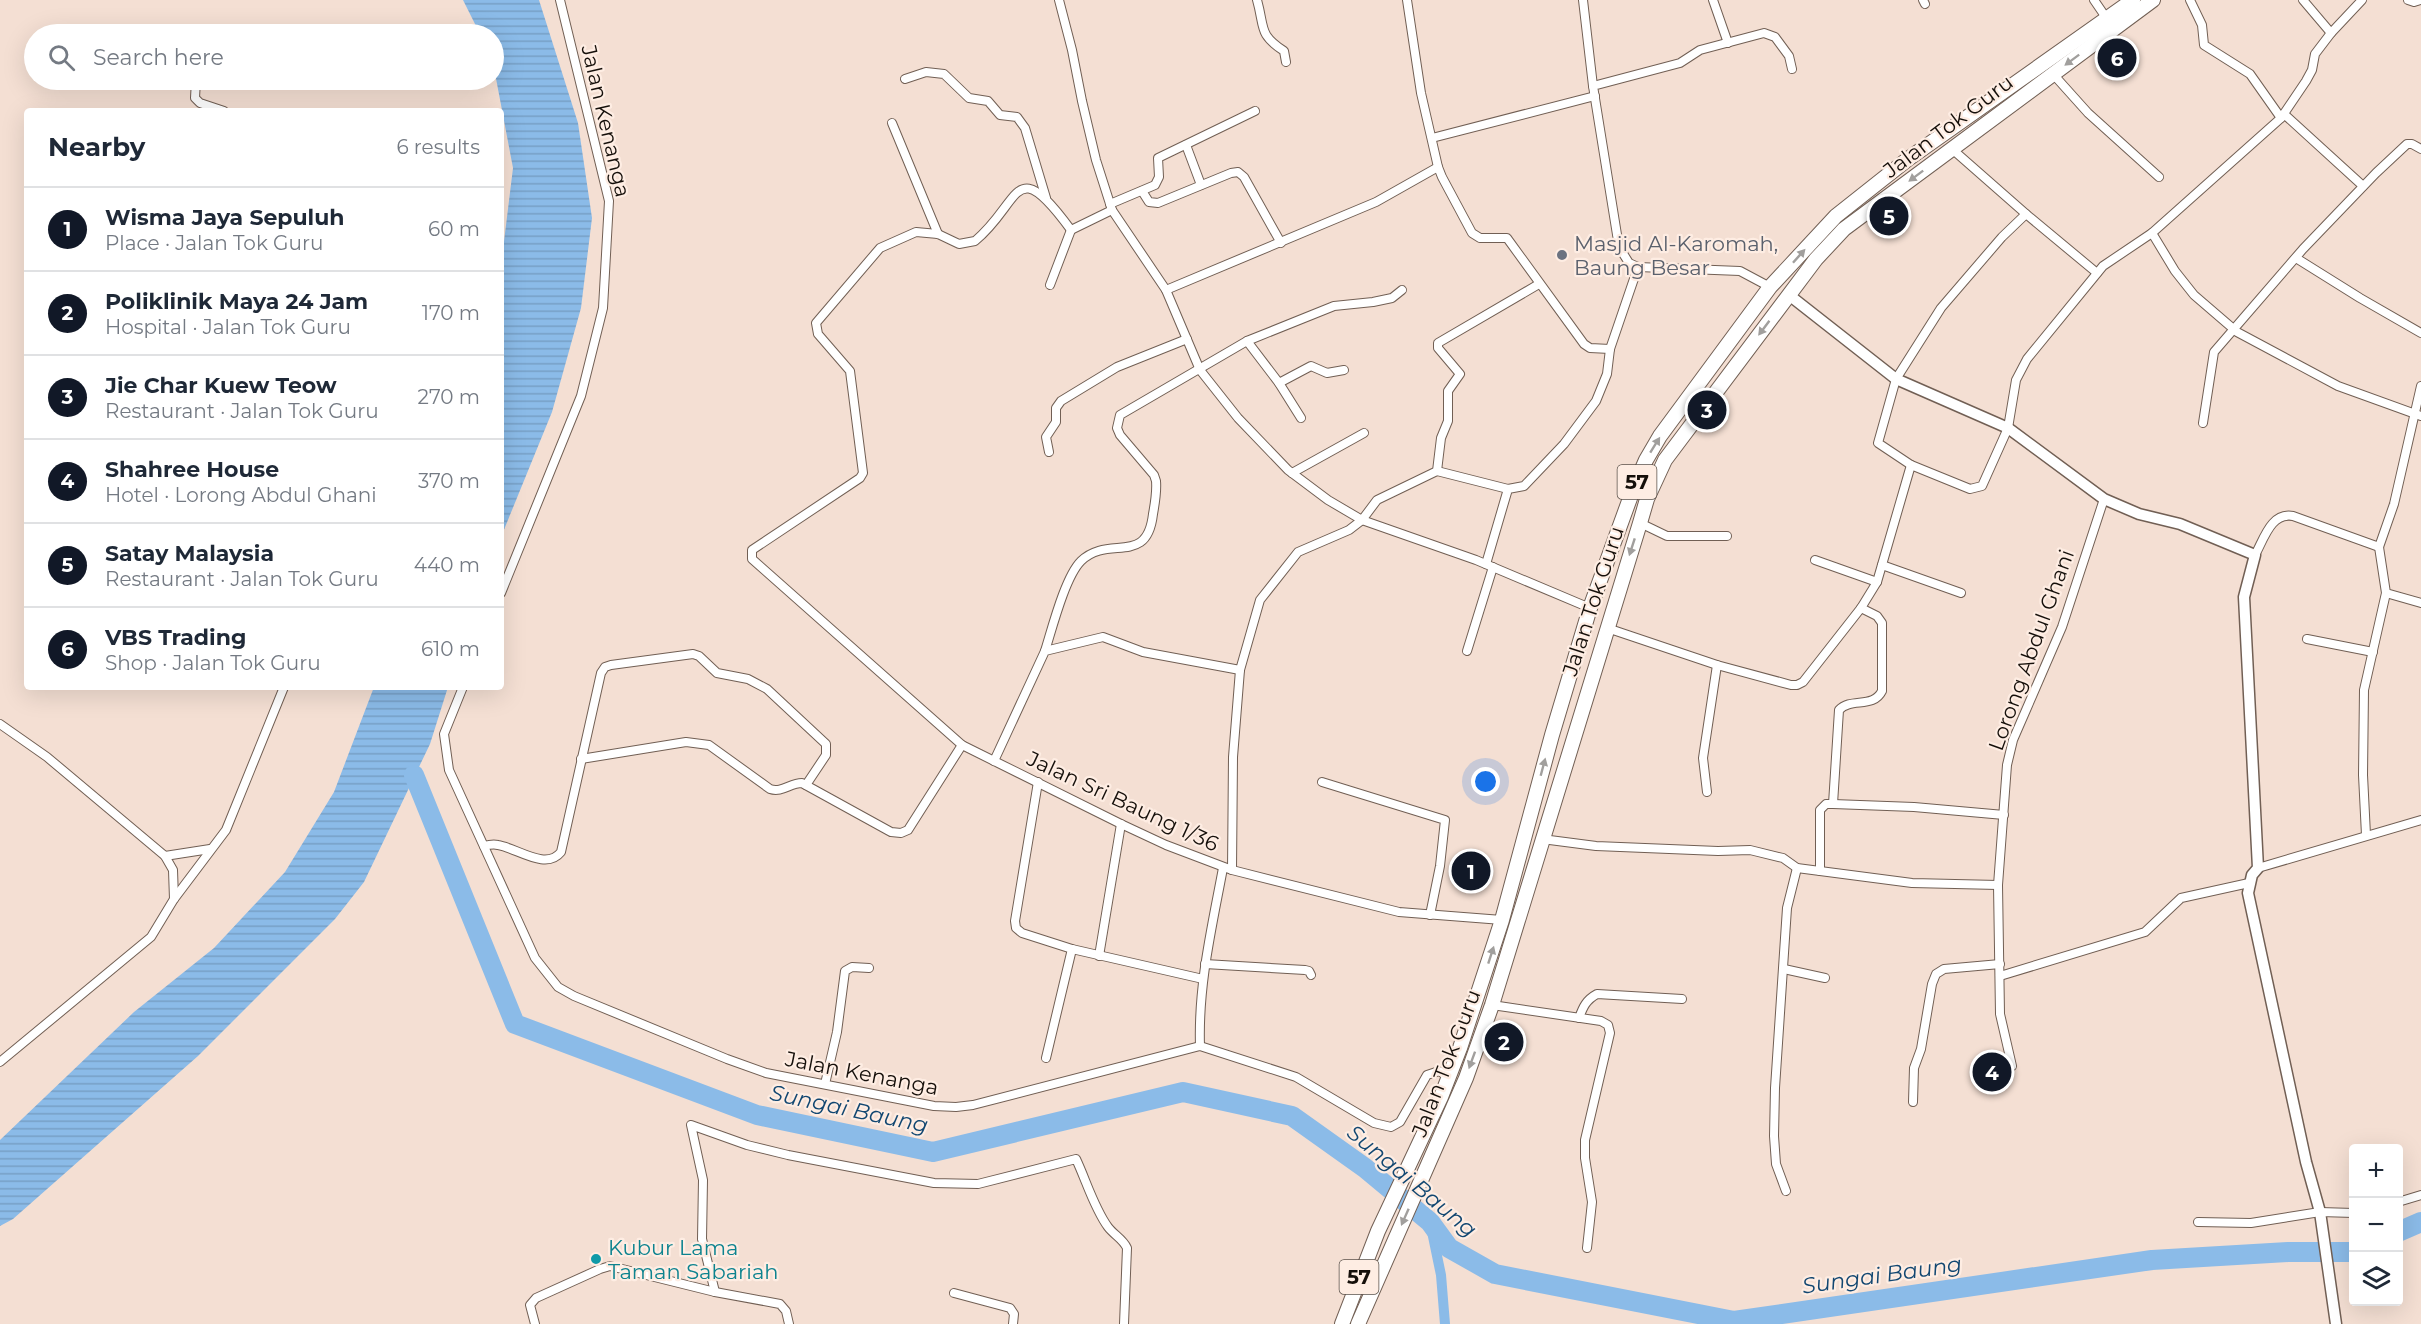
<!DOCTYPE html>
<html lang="en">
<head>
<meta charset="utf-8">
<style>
  :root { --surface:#fff; --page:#f6f6f7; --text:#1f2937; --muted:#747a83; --line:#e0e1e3; --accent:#111827 }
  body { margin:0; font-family:Montserrat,sans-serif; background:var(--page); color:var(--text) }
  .controls { position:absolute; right:18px; bottom:18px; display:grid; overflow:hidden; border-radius:6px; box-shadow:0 6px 24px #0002 }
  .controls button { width:54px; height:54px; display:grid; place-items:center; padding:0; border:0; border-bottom:2px solid var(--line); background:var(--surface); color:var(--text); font:30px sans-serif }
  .you { position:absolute; left:1486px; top:782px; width:21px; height:21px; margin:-15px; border:4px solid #fff; border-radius:50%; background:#1a73e8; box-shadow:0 0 0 9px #1a73e833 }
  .badge { display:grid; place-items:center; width:39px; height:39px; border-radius:50%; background:var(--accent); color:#fff; font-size:20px; font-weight:700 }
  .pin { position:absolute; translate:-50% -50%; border:3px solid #fff; box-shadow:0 2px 6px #0006 }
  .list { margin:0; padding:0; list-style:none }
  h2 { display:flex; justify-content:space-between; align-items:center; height:78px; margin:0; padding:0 24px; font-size:26px }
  h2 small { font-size:20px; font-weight:400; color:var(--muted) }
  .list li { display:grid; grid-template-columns:39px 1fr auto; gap:18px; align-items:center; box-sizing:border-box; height:84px; padding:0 24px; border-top:2px solid var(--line) }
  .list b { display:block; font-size:22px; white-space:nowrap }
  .list p { margin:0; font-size:20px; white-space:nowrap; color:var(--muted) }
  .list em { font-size:20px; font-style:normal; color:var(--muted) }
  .icon { flex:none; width:33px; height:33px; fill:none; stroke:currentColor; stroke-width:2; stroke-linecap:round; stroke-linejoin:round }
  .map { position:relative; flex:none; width:2421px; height:1324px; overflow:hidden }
  .search { position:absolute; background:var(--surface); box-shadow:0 6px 24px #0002; left:24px; top:24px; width:480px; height:66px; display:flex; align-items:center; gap:15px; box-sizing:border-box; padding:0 21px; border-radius:33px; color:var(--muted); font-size:22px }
  .panel { position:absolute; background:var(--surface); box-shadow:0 6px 24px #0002; left:24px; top:108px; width:480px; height:582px; border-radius:6px }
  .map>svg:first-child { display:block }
  .water { fill:url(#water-rules) }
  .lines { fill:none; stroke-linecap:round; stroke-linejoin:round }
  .canal { stroke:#8bbbe8; stroke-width:10 }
  .river { stroke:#8bbbe8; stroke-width:20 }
  .minor-casing { stroke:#715f54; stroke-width:10 }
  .tertiary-casing { stroke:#715f54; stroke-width:13 }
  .primary-casing { stroke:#715f54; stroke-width:16 }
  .minor { stroke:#fff; stroke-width:8 }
  .tertiary { stroke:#fff; stroke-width:10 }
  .primary { stroke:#fff; stroke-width:14 }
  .oneway { fill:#a19f9d }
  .worship-dot { fill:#6b7280; stroke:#feede3; stroke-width:2 }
  .culture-dot { fill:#0f9aa8; stroke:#feede3; stroke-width:2 }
  .labels { text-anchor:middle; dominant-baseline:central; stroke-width:4.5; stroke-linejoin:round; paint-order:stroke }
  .shield { fill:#feede3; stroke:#5b524b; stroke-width:1.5 }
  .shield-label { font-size:20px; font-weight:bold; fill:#150f0a }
  .street-label { font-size:21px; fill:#150f0a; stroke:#feede3 }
  .worship-label { font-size:21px; fill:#5b616d; stroke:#feede3; text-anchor:start }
  .culture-label { font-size:21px; fill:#0d838f; stroke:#feede3; text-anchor:start }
  .water-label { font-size:22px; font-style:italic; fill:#124771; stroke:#feede3 }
</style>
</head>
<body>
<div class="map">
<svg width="2421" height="1324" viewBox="0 0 2421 1324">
  <defs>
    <pattern id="water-rules" width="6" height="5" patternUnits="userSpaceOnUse" patternTransform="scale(1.5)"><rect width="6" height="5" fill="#8bbbe8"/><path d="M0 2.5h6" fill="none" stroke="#77a0c6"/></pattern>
  </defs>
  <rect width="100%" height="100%" fill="#f4dfd3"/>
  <g class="water">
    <polygon points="463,0 539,0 578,123 592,218 581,308 552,412 501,537 501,266 513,168 494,68 494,34 480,34"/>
    <polygon points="374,687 448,687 430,744 364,882 335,919 198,1056 13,1219 0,1226 0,1140 134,1012 214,948 285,872 334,792"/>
  </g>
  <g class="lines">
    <polyline class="canal" points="1430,1222 1441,1275 1445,1324"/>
    <g class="river">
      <polyline points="414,775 515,1024 757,1115 933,1152 1183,1092 1292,1116 1365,1168 1430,1222 1449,1248 1495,1274 1734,1321 2152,1260 2288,1252 2354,1252"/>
      <polyline points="2398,1232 2421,1222"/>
    </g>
    <g class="minor-casing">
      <g id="minor">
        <polyline points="1059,0 1072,50 1082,101 1096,160 1112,210 1166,290 1200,370 1238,418 1288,470 1328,500 1362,520 1476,560 1590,608"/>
        <path d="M1257,0C1265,28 1258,34 1284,51L1286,62"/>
        <polyline points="1407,0 1421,93 1438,167 1442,177 1472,233 1480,238 1507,238 1584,344 1590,348 1610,349"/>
        <polyline points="1583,0 1593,86"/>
        <polyline points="1713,0 1728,43"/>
        <polyline points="1923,0 1925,4"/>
        <polyline points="2094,0 2107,19"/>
        <polyline points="2190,0 2202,25 2204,45 2250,74 2281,118"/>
        <polyline points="2303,0 2331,33 2362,0"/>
        <polyline points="2408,0 2414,2 2420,0"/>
        <polyline points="2053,74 2088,113 2159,177"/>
        <polyline points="905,79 926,72 944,74 969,98 988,101 1000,115 1017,117 1025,128 1046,198"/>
        <polyline points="196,80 195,98 200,103 224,111"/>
        <polyline points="2284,114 2363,186"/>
        <polyline points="892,123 938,234"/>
        <polyline points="1432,138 1595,96"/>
        <polyline points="1186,145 1201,185"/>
        <polyline points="1142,191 1149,202 1158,203 1231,173 1238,172 1244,177 1281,243"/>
        <polyline points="1110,204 1155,185 1159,177 1158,158 1255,111"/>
        <path d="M1112,210L1071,230C1013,151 1022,202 975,241L959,244L938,234L916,232L880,248L816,323L818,334L850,371L863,473L860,478L752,550V559L962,745L1121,824L1166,845L1232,870L1399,912L1502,920"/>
        <polyline points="2026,214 2097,273"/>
        <polyline points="2152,233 2175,271 2194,295 2237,332 2338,386 2421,416"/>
        <polyline points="2296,258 2360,298 2421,333"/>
        <polyline points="1050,285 1071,230"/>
        <polyline points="1770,287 1740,271 1638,267 1629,263 1619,247 1593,86 1680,63 1700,50 1764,33 1775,37 1789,56 1792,69"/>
        <polyline points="1166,290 1376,202 1438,167"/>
        <polyline points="1247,341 1279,383 1301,418"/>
        <polyline points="1279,383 1311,366 1327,373 1344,370"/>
        <polyline points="2203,423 2214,352 2303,249 2376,173 2407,144 2412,144 2421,149"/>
        <polyline points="1049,452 1046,437 1056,422 1056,408 1061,401 1117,367 1187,339"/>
        <polyline points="1911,465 1878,443 1896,379 1941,308 2002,237 2026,214 1952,149"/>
        <polyline points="1437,471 1508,489"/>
        <polyline points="1292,473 1364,433"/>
        <polyline points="1640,523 1667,536 1727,536"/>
        <polyline points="2379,547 2386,593 2421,603"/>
        <path d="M2255,555C2264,539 2271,512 2293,516L2379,547L2394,504L2421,386"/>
        <polyline points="1815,560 1877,582"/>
        <polyline points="1486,564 1508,489 1524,486 1564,444 1596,401 1607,374 1610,349 1638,267"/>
        <polyline points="1882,565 1961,593"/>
        <polyline points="501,593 581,396 603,308 609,201 560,0"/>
        <polyline points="1607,628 1717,665 1791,685 1797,685 1803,682 1861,608 1877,582 1911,465 1970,489 1982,486 2008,428 2016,380 2027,359 2103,266 2152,233 2281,118 2306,81 2312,70 2315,54 2331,33"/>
        <polyline points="2307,639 2373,652"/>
        <path d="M1045,651C1052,629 1065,577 1081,561C1109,534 1147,567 1153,514C1155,503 1157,492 1156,481L1154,475L1120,435L1117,428L1120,415L1247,341L1334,306L1373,302L1392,298L1402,290"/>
        <polyline points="1467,651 1493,567"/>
        <polyline points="463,687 444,734 449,770 535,958 558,987 574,996 727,1059 766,1073 934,1106 956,1107 973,1105 1200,1046 1296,1077 1374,1123 1391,1127 1400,1122 1427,1075 1439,1071 1449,1077"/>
        <polyline points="0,724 47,757 165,856 173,870 174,899"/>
        <path d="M581,759L686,742L709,745L770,789C782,793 790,783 802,783L891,832L901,833L908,830L962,745"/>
        <polyline points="994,761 1045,651 1103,637 1143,652 1240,670"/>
        <polyline points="1038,782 1015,921 1016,928 1022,933 1072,949 1203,979"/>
        <polyline points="1322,782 1445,820 1440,866 1430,915"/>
        <polyline points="1707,792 1703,758 1717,665"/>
        <polyline points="1833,804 1914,807 2004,815"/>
        <polyline points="2366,835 2363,775 2364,690 2386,593"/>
        <polyline points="1542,839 1596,846 1718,851 1750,850 1783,858 1797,868 1912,883 1998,885"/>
        <path d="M484,846C488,845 493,844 498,845C517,848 546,871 561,852L601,673L605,667L611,665L693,654L699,656L717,673L748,679L767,689L826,744V755L806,785"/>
        <polyline points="165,856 210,849"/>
        <polyline points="2258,868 2421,820"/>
        <polyline points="1232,870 1233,757 1240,670 1260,600 1298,552 1349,530 1362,520 1377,500 1437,471 1441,438 1448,421 1448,391 1460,374 1438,348 1438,343 1539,284"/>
        <path d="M1820,871V810L1826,804H1833L1839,710C1851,697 1873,709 1882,691V623L1877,616L1861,608"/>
        <polyline points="1099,956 1121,824"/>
        <polyline points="1205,964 1305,970 1309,971 1311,975"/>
        <polyline points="1784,969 1825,978"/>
        <polyline points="2000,976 2145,932 2181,898 2249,883"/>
        <polyline points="1492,1005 1601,1021 1608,1025 1610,1033 1585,1140 1585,1158 1592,1202 1587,1248"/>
        <path d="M1579,1018C1583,1007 1586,1000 1597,994L1682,999"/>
        <path d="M1200,1046C1198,985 1212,927 1223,868"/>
        <polyline points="1046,1058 1072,949"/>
        <polyline points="0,1062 151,937 174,899 226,830 284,687"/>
        <polyline points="2012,1066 2000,1014 1998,885 2007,765 2013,740 2062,627 2104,499"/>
        <polyline points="825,1084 837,1032 845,971 852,967 869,968"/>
        <polyline points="1913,1102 1914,1068 1921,1049 1932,984 1936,974 1944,969 2000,964"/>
        <polyline points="1786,1191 1776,1164 1774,1136 1775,1088 1787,908 1797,868"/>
        <polyline points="2398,1202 2421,1195"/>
        <polyline points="2198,1222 2251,1223 2320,1212 2354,1213"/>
        <path d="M715,1292L702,1239L703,1180L691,1125L747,1145L788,1155L934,1183L978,1184L1076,1159C1086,1180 1094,1208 1108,1227C1114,1235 1123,1239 1127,1248L1124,1324"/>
        <polyline points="954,1293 1010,1308 1014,1314 1013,1324"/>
        <polyline points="535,1324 530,1305 536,1298 600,1269 610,1266 715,1292 780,1304 786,1311 789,1324"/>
      </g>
    </g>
    <g class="tertiary-casing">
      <polyline id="tertiary" points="1789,295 1896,379 2008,428 2104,499 2139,514 2180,524 2255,555 2244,597 2258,868 2252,875 2248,893 2306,1162 2320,1212 2336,1324"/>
    </g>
    <g class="primary-casing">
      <g id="primary">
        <polyline points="1342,1324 1378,1231 1441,1097 1460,1048 1502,920 1552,735 1590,608 1633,490 1646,460 1660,436 1770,287 1836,216 1908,159 2133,0"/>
        <polyline points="1358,1324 1466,1078 1492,1005 1640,523 1647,499 1665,460 1816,259 1844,229 2153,0"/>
      </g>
    </g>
    <use href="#minor" class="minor"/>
    <use href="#tertiary" class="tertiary"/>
    <use href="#primary" class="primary"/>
  </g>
  <defs><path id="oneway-solid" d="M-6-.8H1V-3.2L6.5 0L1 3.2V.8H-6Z" transform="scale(1.5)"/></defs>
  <g class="oneway">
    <use href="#oneway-solid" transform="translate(2072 60) rotate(143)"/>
    <use href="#oneway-solid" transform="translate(1916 176) rotate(143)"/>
    <use href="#oneway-solid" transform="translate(1799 256) rotate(-48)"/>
    <use href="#oneway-solid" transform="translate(1764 328) rotate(127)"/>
    <use href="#oneway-solid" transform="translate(1655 445) rotate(-58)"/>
    <use href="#oneway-solid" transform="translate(1632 547) rotate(108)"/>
    <use href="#oneway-solid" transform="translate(1543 767) rotate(-75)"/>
    <use href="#oneway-solid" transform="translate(1491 955) rotate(-72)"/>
    <use href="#oneway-solid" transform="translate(1472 1060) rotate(110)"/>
    <use href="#oneway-solid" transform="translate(1405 1217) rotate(114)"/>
  </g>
  <circle class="worship-dot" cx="1562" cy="255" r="6"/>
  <circle class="culture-dot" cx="596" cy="1259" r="6"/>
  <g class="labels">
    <g class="shield">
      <rect x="1617.5" y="465" width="39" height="34" rx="4.5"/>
      <rect x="1339.5" y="1260" width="39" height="34" rx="4.5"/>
    </g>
    <g class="shield-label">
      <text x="1637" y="482">57</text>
      <text x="1359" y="1277">57</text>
    </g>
    <g class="street-label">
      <text transform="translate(606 121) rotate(77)">Jalan Kenanga</text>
      <text transform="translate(1948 126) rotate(-37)">Jalan Tok Guru</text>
      <text transform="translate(1593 601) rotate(-72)">Jalan Tok Guru</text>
      <text transform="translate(2031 650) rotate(-70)">Lorong Abdul Ghani</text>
      <text transform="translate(1123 801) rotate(25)">Jalan Sri Baung 1/36</text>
      <text transform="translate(1446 1063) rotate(-69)">Jalan Tok Guru</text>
      <text transform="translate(862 1073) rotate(11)">Jalan Kenanga</text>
    </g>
    <g class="worship-label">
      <text x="1574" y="243">Masjid Al-Karomah,<tspan x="1574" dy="24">Baung Besar</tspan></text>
    </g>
    <g class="culture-label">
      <text x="608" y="1247">Kubur Lama<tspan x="608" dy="24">Taman Sabariah</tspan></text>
    </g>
    <g class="water-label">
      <text transform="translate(849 1109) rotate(12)">Sungai Baung</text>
      <text transform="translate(1412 1181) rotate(40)">Sungai Baung</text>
      <text transform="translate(1882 1275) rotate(-8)">Sungai Baung</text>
    </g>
  </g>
</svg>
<div class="controls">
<button>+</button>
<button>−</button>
<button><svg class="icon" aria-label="layers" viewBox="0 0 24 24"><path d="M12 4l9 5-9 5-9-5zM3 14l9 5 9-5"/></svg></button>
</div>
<div class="you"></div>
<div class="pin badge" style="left:1471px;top:871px">1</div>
<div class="pin badge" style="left:1504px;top:1042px">2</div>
<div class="pin badge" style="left:1707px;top:410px">3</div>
<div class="pin badge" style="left:1992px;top:1072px">4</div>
<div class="pin badge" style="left:1889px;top:216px">5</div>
<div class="pin badge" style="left:2117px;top:58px">6</div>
<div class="search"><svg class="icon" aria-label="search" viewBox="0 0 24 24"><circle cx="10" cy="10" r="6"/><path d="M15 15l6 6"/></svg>Search here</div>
<section class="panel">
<h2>Nearby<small>6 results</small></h2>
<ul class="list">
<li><span class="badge">1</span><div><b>Wisma Jaya Sepuluh</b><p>Place · Jalan Tok Guru</p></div><em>60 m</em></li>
<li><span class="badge">2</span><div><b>Poliklinik Maya 24 Jam</b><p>Hospital · Jalan Tok Guru</p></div><em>170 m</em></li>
<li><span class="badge">3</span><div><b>Jie Char Kuew Teow</b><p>Restaurant · Jalan Tok Guru</p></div><em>270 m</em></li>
<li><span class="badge">4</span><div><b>Shahree House</b><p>Hotel · Lorong Abdul Ghani</p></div><em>370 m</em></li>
<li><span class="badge">5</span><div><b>Satay Malaysia</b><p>Restaurant · Jalan Tok Guru</p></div><em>440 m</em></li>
<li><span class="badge">6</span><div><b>VBS Trading</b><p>Shop · Jalan Tok Guru</p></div><em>610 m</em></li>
</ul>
</section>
</div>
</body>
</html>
